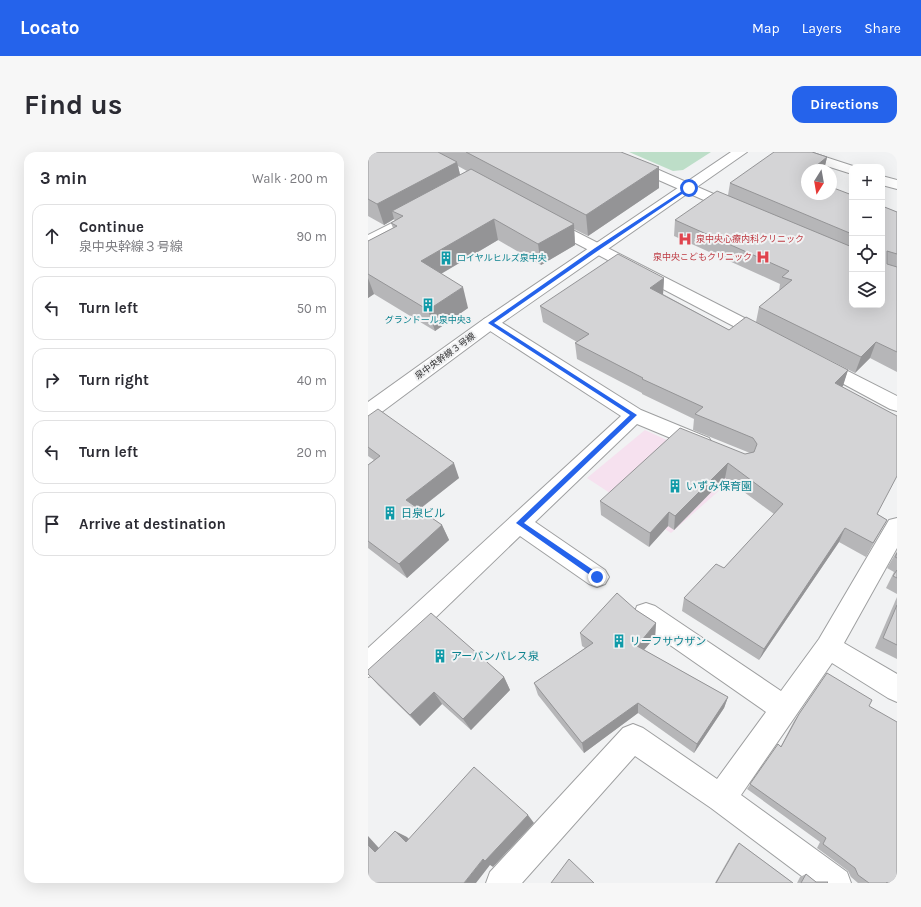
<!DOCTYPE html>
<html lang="en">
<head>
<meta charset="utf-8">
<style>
  :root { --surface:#fff; --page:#f7f7f7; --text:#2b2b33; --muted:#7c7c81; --line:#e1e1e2; --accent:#2563eb }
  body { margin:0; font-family:Karla,"Noto Sans JP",sans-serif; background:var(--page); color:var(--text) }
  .controls { position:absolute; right:12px; top:12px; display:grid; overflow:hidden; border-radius:8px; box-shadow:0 4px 16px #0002 }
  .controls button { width:36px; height:36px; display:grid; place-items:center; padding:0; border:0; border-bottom:1px solid var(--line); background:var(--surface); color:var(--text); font:20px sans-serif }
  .compass { position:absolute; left:433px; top:12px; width:36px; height:36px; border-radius:50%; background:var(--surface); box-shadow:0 4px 16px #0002; rotate:191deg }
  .stop { position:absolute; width:12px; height:12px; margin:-9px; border:3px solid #2563eb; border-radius:50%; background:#fff }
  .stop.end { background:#2563eb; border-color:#fff; box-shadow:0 1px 4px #0008 }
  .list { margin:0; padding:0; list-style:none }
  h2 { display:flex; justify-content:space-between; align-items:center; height:52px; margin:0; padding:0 16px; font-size:17px }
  h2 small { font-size:13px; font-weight:400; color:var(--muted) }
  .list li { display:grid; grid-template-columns:26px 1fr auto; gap:12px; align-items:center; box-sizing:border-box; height:64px; margin:0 8px 8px; padding:0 8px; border:1px solid var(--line); border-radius:12px }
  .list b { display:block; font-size:15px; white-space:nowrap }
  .list p { margin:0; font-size:13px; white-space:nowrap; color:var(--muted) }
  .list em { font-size:13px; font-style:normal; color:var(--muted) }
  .icon { flex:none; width:22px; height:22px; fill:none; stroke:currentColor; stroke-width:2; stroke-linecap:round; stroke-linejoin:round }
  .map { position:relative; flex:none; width:529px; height:731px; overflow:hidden; border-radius:12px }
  header { display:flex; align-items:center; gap:24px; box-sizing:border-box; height:56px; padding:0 20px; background:var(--accent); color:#fff }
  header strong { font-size:19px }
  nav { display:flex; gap:22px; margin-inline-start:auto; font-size:14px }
  .intro { display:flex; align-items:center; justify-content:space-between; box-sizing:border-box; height:96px; padding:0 24px }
  h1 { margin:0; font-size:28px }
  .button { padding:10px 18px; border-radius:12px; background:var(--accent); color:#fff; font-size:14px; font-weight:700 }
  main { display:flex; gap:24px; padding:0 24px }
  aside { flex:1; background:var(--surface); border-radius:12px; box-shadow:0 4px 16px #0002 }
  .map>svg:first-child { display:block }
  .education { fill:#f6e1ef }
  .green { fill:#bddec8 }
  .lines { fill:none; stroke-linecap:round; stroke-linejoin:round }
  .minor-casing { stroke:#9e9fa0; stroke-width:2 }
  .tertiary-casing { stroke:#9e9fa0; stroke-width:2 }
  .minor { fill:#fff; fill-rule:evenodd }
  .tertiary { fill:#fff; fill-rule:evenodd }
  .wall { fill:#b6b6b8; fill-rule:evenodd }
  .shaded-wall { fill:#949496 }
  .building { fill:#d4d4d6; stroke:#949496 }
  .route { fill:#2563eb }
  .labels { text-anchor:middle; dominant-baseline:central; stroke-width:4; stroke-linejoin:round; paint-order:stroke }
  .far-health-label { font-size:9px; fill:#be3a42; stroke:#f1f2f3; text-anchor:start }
  .far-culture-label { font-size:9px; fill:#0d838f; stroke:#f1f2f3; text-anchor:start }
  .far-street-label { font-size:9px; fill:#2e2e2f; stroke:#f1f2f3 }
  .culture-label { font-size:11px; fill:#0d838f; stroke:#f1f2f3; text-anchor:start }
</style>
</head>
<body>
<header>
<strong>Locato</strong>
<nav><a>Map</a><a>Layers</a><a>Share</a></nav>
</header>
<div class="intro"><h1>Find us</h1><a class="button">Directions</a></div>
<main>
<aside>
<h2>3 min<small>Walk · 200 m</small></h2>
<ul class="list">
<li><svg class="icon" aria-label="ahead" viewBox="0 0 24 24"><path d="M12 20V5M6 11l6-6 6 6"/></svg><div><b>Continue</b><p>泉中央幹線３号線</p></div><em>90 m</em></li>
<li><svg class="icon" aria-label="left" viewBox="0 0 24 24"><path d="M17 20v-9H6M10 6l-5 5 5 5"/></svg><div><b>Turn left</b></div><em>50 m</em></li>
<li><svg class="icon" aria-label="right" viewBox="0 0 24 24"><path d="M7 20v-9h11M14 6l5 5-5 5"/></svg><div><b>Turn right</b></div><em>40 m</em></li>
<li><svg class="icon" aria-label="left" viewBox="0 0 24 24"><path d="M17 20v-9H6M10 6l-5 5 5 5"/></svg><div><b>Turn left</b></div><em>20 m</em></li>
<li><svg class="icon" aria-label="arrive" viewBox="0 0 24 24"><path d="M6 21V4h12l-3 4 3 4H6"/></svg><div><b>Arrive at destination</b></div></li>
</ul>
</aside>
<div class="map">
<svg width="529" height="731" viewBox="0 0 529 731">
  <rect width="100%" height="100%" fill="#f1f2f3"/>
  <polygon class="education" points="277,278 371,321 303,381 219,326"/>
  <polygon class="green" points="261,0 343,0 315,18 305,19"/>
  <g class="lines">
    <g class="minor-casing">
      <g id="minor">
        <polygon points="232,0 250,0 373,54 375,57 373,60 368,61 363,60 234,3"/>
        <polygon points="422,0 442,0 488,15 484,15 484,22 424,3"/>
        <polygon points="514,24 529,28 529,37 514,33"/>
        <polygon points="52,57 57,58 59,61 57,64 5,92 0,94 0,83"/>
        <polygon points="180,67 185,68 404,180 407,184 404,188 398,190 392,188 175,74 173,71 175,68"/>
        <polygon points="122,165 128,167 273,258 341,286 344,291 341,296 334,299 269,272 167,370 237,418 241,425 237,432 229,435 221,432 152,384 9,522 0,525 0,496 253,264 116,175 113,171 116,167"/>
        <polygon points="452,206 458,208 529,244 529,259 522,257 446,216 443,212 446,208"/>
        <polygon points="529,366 529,396 476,491 529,522 529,550 520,546 464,511 373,643 479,720 483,731 443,731 343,656 267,604 154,731 118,731 122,720 255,576 265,572 275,576 349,627 398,560 269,470 266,462 269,454 278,451 287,454 413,539 451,487 521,368"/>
      </g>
    </g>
    <g class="tertiary-casing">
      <polygon id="tertiary" points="363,0 379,0 128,175 7,265 0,267 0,250 116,167"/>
    </g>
    <use href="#minor" class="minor"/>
    <use href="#tertiary" class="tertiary"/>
  </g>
  <g class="wall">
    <path d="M0,0H253L291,36L220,84L206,77L207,93L173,113L130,88L73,122L100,156L67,179L6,142L0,146V89L25,76L23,71L27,69L26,67L16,73L0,64ZM90,14L99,19L92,23Z"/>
    <polygon points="459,5 456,18 439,18 439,42 484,43 484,153 514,54 529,60 529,220 502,206 487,221 397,175 480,218 474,235 511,359 509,362 519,368 498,405 471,390 391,508 314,459 316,446 356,416 406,362 357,326 306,378 300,374 281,395 233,363 232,349 382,301 325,278 326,267 274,242 274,241 209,207 207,191 209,190 175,170 172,154 296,126 295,142 361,178 388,170 391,155 411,139 412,132 306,84 307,68 360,43 362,31"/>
    <polygon points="0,264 91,326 52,357 74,373 81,388 39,426 0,396 0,313 6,308 0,304"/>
    <polygon points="529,399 529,442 518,436 526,420 519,416"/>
    <polygon points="529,445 529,507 507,496"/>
    <polygon points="268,458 288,471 287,485 276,498 360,545 356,556 326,601 270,561 216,601 170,543 166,531 217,496 214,494 212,481"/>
    <polygon points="459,521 501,554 529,731 490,731 483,725 480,719 449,696 452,690 379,637 410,592 413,594 426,569"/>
    <polygon points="0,522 136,525 142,538 103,578 74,552 52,574 10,533"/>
    <polygon points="371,691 425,731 347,731 368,694"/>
    <polygon points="438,722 448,730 459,731 429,731 432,725"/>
  </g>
  <g class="shaded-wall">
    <polygon points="459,5 456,18 443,18"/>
    <polygon points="89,10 94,31 24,59 26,67 16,73 9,52"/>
    <polygon points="291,15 291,36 220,84 218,63"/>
    <polygon points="439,21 439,34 435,24"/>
    <polygon points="126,67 130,88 59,130 53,109"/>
    <polygon points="206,72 207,93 173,113 170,92"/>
    <polygon points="0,126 6,142 0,146"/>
    <polygon points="296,126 295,142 282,152 282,136"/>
    <polygon points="95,135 100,156 67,179 60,158"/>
    <polygon points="508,190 502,206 487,221 493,205"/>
    <polygon points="480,218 475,234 462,247 467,231"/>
    <polygon points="86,311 91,326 45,362 38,348"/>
    <polygon points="360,311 357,326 306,378 307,364"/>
    <polygon points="301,360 300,374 281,395 282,381"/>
    <polygon points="74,373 81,388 39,426 31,412"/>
    <polygon points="477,376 471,390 391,508 396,497"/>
    <polygon points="288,471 287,485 269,506 269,494"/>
    <polygon points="136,525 142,538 103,578 95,567"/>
    <polygon points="66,540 74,552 52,574 42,563"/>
    <polygon points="360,545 356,556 326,601 329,592"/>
    <polygon points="270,551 270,561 216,601 214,591"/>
    <polygon points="160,663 166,671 125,715 122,713 108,731 96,731 115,707"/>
    <polygon points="27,679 39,685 50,696 38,690"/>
    <polygon points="0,684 20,706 7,700 0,693"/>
  </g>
  <g class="building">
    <polygon points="0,0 70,0 89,10 9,52 0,47"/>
    <polygon points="98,0 253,0 291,15 218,63"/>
    <polygon points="406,0 444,0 459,5 443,18 439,18 439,21 435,24 439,26 439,42 463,42 463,35 484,43 484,82 362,31"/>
    <polygon points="103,17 206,72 170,92 126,67 53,109 95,135 60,158 0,122 0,89 29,74 23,71 35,64 24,59"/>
    <polygon points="349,39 484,95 484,153 514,153 514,54 529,60 529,102 519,99 519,112 529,115 529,200 508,190 493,205 391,155 424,128 414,125 421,119 307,68"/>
    <polygon points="250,102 296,126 282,136 361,178 378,165 480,218 467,231 529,264 529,324 509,362 519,368 505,391 477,376 396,497 316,446 348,412 356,416 415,352 360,311 307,364 301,360 282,381 232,349 312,276 377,302 386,300 389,292 385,286 327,262 335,255 274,227 275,226 207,191 221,182 172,154"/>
    <polygon points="10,257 86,311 38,348 74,373 31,412 0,389 0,313 12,304 0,295 0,264"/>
    <polygon points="529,401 529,406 527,405"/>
    <polygon points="529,418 529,426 525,424"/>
    <polygon points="249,441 268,458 288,471 269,494 360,545 329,592 270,551 214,591 166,531 225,491 212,481"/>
    <polygon points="529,453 529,493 515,486"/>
    <polygon points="63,461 136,525 95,567 66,540 42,563 0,522 0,518"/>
    <polygon points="459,521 504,548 501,554 529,570 529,731 520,731 519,730 518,731 501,731 490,723 487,716 455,692 458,686 382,632 410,592 413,595 431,562"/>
    <polygon points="106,615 160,663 117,709 115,707 96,731 0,731 0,693 7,700 27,679 38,690"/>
    <polygon points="371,691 425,731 348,731"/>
    <polygon points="201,707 226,731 183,731"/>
    <polygon points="438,722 448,730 460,730 459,731 433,731"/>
  </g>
  <polygon class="route" points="320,35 323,36 231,98 126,171 269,263 156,371 231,422 231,427 229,428 148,371 262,263 120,171 227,96"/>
  <defs>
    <g id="hospital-bare" transform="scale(1.08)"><path d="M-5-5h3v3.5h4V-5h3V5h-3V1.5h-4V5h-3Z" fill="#e0444e" stroke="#f1f2f3" stroke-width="2.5" paint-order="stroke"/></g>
    <g id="building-bare" transform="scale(1.08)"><path d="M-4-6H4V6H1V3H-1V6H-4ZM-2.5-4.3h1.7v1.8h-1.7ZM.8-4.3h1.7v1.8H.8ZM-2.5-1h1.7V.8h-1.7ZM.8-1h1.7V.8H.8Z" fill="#0f9aa8" stroke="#f1f2f3" stroke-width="2.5" paint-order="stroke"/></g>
  </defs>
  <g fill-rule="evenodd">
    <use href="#hospital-bare" x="317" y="87"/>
    <use href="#hospital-bare" x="395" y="105"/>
    <use href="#building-bare" x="78" y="106"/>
    <use href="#building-bare" x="60" y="153"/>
    <use href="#building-bare" x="307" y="334"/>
    <use href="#building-bare" x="22" y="361"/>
    <use href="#building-bare" x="251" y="489"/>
    <use href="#building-bare" x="72" y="504"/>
  </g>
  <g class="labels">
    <g class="far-health-label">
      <text x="328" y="87">泉中央心療内科クリニック</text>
      <text x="384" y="105" text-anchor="end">泉中央こどもクリニック</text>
    </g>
    <g class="far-culture-label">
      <text x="89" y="106">ロイヤルヒルズ泉中央</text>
      <text x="60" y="168" text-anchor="middle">グランドール泉中央3</text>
    </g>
    <g class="far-street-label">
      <text transform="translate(77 204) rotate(-36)">泉中央幹線３号線</text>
    </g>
    <g class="culture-label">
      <text x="318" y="334">いずみ保育園</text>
      <text x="33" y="361">日泉ビル</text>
      <text x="262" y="489">リーフサウザン</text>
      <text x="83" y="504">アーバンパレス泉</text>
    </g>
  </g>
</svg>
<div class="controls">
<button>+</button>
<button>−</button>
<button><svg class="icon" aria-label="locate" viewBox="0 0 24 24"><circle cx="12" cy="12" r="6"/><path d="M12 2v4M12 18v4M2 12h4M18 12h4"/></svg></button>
<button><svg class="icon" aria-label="layers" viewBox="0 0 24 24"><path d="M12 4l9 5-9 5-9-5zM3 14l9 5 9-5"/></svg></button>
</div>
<svg class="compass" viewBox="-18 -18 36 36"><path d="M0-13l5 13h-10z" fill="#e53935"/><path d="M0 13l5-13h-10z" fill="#7c7c81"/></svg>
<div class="stop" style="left:321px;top:36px"></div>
<div class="stop end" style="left:229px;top:425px"></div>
</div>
</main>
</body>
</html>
